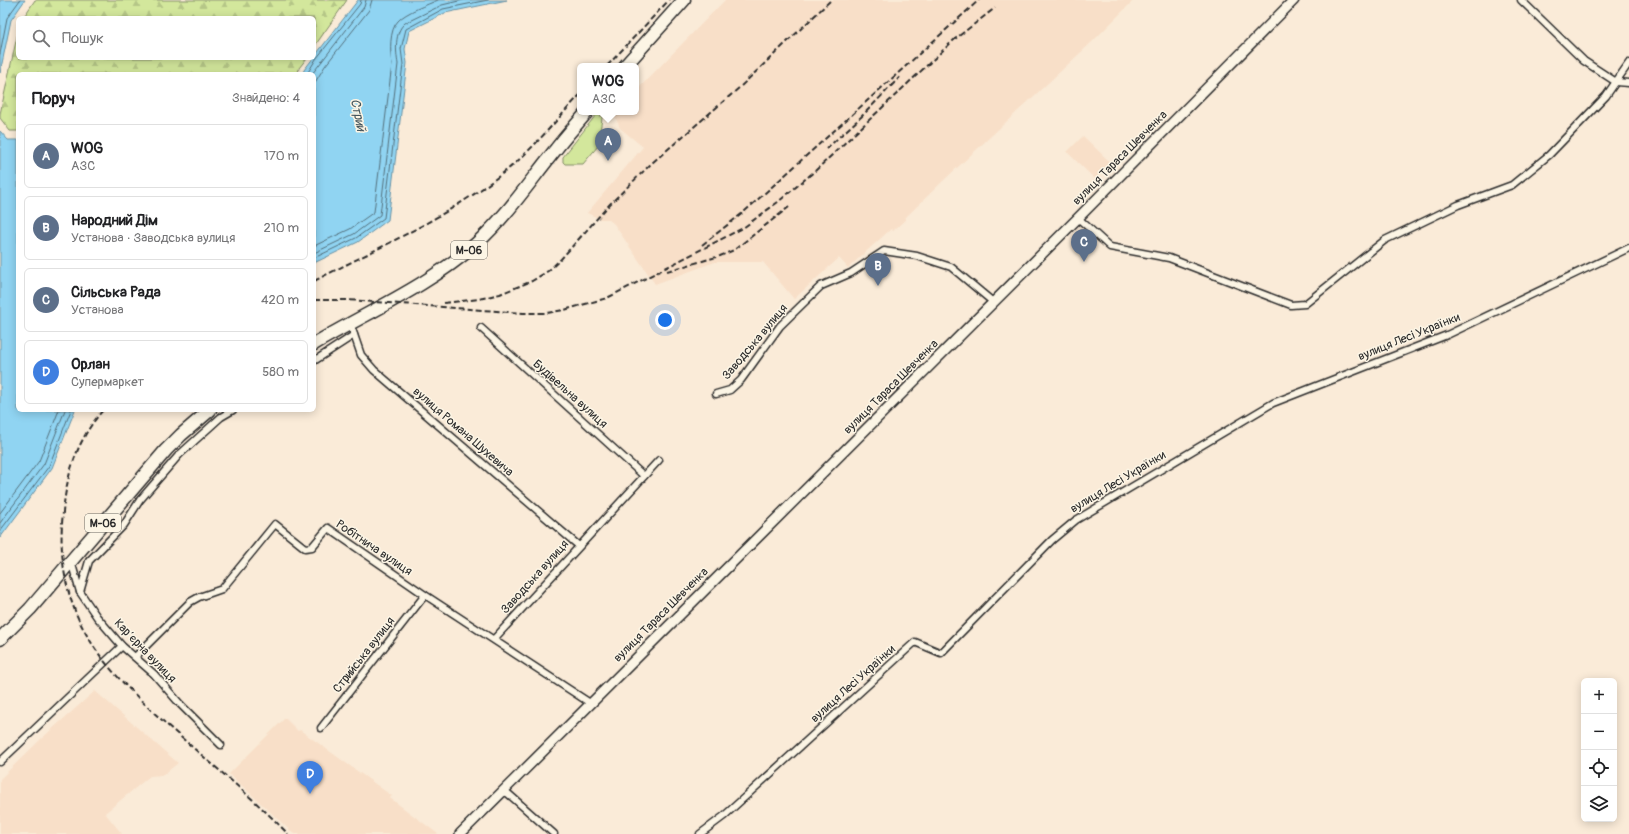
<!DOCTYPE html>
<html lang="uk">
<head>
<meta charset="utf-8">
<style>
  :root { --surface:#fff; --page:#f2f2f2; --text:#202124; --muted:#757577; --line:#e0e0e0; --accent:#1f6fb2 }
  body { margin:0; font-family:Pangolin,sans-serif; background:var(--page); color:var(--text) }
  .controls { position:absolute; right:12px; bottom:12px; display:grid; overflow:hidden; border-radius:6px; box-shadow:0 2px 10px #0003 }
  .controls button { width:36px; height:36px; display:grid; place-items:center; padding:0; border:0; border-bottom:1px solid var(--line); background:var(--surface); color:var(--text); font:20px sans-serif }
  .you { position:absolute; left:665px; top:320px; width:14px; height:14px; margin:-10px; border:3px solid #fff; border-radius:50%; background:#1a73e8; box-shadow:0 0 0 6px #1a73e833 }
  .badge { display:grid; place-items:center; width:26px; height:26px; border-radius:50%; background:var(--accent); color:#fff; font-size:13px; font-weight:700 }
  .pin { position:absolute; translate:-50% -33px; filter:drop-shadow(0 1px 2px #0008) }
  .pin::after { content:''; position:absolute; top:21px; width:14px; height:12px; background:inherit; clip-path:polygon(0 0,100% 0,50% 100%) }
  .popup { position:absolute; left:577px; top:63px; width:62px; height:52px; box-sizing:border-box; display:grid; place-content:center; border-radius:6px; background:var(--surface); filter:drop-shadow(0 1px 3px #0005); font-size:13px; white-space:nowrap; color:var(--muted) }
  .popup b { font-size:15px; color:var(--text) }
  .popup::after { content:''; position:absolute; left:50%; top:100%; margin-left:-8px; border:8px solid transparent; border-top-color:var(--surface) }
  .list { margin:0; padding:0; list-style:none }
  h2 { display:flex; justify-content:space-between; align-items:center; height:52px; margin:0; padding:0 16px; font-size:17px }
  h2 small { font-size:13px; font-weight:400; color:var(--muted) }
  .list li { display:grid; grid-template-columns:26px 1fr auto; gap:12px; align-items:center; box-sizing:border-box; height:64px; margin:0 8px 8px; padding:0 8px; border:1px solid var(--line); border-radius:6px }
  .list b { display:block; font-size:15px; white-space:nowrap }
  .list p { margin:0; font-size:13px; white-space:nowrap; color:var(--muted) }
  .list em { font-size:13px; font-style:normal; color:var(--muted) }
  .icon { flex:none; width:22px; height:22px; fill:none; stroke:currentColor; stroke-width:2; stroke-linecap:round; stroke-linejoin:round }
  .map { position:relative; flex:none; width:1629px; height:834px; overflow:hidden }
  .search { position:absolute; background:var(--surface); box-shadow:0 2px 10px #0003; left:16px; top:16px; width:300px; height:44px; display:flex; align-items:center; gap:10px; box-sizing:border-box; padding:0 14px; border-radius:6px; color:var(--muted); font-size:15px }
  .panel { position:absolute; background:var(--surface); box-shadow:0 2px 10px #0003; left:16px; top:72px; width:300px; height:340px; border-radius:6px }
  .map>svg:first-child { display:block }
  .built { fill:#f8dfc8 }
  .grass { fill:#d3e79c; stroke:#7f8964 }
  .forest { fill:url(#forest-firs); stroke:#7f8964 }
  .water { fill:#90d4f2; stroke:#6890a2 }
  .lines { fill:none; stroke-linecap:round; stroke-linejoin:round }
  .shore { stroke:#536f7b; stroke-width:1 }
  .street-casing { stroke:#2b2b2b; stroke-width:9 }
  .secondary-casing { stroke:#2b2b2b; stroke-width:12 }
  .highway-casing { stroke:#2b2b2b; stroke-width:15 }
  .street { stroke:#fcf5e5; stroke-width:6 }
  .secondary { stroke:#fcf5e5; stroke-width:9 }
  .highway { stroke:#fcf5e5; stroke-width:12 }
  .rail { stroke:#2b2b2b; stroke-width:2; stroke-dasharray:6 3; stroke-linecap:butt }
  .labels { text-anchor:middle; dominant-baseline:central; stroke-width:3; stroke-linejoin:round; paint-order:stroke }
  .shield { fill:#fcf5e5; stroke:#6a6863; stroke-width:1 }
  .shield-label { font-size:11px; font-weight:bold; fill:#2b2b2b }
  .street-label { font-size:12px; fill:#2b2b2b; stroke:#fcf5e5 }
  .water-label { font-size:13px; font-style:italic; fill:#44555d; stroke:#fcf5e5 }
</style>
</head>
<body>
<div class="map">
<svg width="1629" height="834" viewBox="0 0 1629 834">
  <defs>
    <pattern id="forest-firs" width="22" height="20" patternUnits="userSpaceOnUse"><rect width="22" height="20" fill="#d3e79c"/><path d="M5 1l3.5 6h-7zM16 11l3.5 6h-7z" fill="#b5c687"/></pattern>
  </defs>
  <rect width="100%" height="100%" fill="#faebd8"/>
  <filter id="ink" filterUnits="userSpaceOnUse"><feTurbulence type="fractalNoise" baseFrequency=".025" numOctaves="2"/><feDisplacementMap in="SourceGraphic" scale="8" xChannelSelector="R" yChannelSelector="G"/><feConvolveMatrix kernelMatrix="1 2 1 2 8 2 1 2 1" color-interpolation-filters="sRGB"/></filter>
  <g filter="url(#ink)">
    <g class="built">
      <polygon points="725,0 1134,0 1092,42 944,180 905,218 906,219 893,231 891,229 848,268 839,258 794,299 763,262 715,262 655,284 614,224 608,219 600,219 587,213 643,147 620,128 614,114 616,112 636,112 636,91"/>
      <polygon points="1083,136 1111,163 1095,179 1067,152"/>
      <polygon points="95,691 178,763 163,775 150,776 105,813 122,834 0,834 0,779 42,738"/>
      <polygon points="285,718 298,731 300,730 392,796 390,798 438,834 294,834 229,774"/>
    </g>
    <polygon class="grass" points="596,115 600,115 602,118 598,146 583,164 565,164 563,162 563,157"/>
    <g class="forest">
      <polygon points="35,0 347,0 314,47 314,18 23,18"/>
      <polygon points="18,32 18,58 307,58 299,68 298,74 18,74 18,131 10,131 0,118 0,114"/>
    </g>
    <g class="water">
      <polygon points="0,0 25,0 11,20 0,73"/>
      <polygon points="358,0 507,0 445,13 409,31 405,49 407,63 388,220 358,242 314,263 314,74 303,74 304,70"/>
      <polygon points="0,131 8,140 18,140 18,410 75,410 52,468 0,538"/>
    </g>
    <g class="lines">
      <g class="shore">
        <polyline points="0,54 7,18 20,0"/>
        <polyline points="307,74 316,59 360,4 361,0"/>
        <polyline points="312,74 364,7 366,0"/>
        <polyline points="314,84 325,66 369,10 372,0"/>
        <path d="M314,246L350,229L374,212L392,64C390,52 389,30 398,21C406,12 427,5 438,0"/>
        <path d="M314,253L354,234L380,215L398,64C396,52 394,32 405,23L442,5L463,0"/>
        <polyline points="314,258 356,238 384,218 403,64 401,49 406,29 443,9 488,0"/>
        <polyline points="0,513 39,461 59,410"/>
        <polyline points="0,523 44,464 65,410"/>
        <polyline points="0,531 49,466 71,410"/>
      </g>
      <g class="street-casing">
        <g id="street">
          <polyline points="1521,0 1584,61 1616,82 1629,83"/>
          <polyline points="1078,218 1110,247 1169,258 1291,305 1305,304 1385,240 1458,205 1512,185 1549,155 1606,96 1629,63"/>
          <polyline points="350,323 361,355 374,370 579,546"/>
          <polyline points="481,328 644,476"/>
          <polyline points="314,361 354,335"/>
          <polyline points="716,394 730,390 741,380 780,326 821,286 851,273 884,251 917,256 951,267 993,302"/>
          <polyline points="71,561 80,592 97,617 122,646 154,674 180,704 221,745"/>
          <polyline points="80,592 89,561 124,525 140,500 179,455 221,417 233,410"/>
          <polyline points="494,639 659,460"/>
          <polyline points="135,657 190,602 199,597 222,589 275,524 305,548 312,547 328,528 425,595 590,703"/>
          <polyline points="321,728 425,595"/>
          <polyline points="0,762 122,646"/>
          <polyline points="504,790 554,834"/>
          <polyline points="700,834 724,816 915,642 941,653 1052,540 1076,520 1273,403 1447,335 1629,248"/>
        </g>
      </g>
      <g class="secondary-casing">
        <polyline id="secondary" points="460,834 1078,218 1294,0"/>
      </g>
      <g class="highway-casing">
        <g id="highway">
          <polyline points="625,66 684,0"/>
          <path d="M314,344C368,312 428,286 476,244C507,216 530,181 556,149C566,136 577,124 587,112"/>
          <polyline points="0,639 30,609 166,450 181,435 210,410"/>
        </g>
      </g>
      <use href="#street" class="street"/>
      <use href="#secondary" class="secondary"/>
      <use href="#highway" class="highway"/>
      <g class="rail">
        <polyline points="607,66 669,0"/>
        <polyline points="826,149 861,117 900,77"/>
        <polyline points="702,245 744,212 979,0"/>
        <polyline points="667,271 720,256 734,250 789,207"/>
        <path d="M314,281C378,248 446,218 503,173C532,151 555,121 580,95"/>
        <polyline points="314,300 348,300 523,313 547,313 564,310 607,298 743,228 778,202 815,171 955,39 995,8"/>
        <polyline points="444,303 479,299 500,294 532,281 548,271 561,259 610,204 652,163 739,88 831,0"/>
        <path d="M103,410C77,440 67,473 63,512C58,558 66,603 91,642C106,667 128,688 149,708C194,751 245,789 288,834"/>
      </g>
    </g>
  </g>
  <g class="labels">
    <g class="shield">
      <rect x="451" y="241" width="36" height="18" rx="3"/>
      <rect x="85" y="514" width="36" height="18" rx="3"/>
    </g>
    <g class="shield-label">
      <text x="469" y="250">М-06</text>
      <text x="103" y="523">М-06</text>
    </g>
    <g class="street-label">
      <text transform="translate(1120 158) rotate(-45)">вулиця Тараса Шевченка</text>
      <text transform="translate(1409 337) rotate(-22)">вулиця Лесі Українки</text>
      <text transform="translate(755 342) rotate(-50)">Заводська вулиця</text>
      <text transform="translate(891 387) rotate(-45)">вулиця Тараса Шевченка</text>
      <text transform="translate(570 394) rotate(42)">Будівельна вулиця</text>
      <text transform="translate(463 432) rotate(41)">вулиця Романа Шухевича</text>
      <text transform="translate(1118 482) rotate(-31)">вулиця Лесі Українки</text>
      <text transform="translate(374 548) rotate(34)">Робітнича вулиця</text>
      <text transform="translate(535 577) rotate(-48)">Заводська вулиця</text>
      <text transform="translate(661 615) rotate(-45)">вулиця Тараса Шевченка</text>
      <text transform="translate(145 651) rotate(46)">Карʼєрна вулиця</text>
      <text transform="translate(364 655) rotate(-52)">Стрийська вулиця</text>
      <text transform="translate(853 684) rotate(-42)">вулиця Лесі Українки</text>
    </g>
    <g class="water-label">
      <text transform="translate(358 115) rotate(78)">Стрий</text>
    </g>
  </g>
</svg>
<div class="controls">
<button>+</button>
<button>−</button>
<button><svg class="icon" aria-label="locate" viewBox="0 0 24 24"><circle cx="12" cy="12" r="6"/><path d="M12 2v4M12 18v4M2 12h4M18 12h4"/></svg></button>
<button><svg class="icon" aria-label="layers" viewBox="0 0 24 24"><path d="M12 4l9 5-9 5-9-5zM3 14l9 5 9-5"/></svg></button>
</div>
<div class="you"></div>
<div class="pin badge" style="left:608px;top:161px;background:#5c6f8a">A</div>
<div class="popup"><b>WOG</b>АЗС</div>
<div class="pin badge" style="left:878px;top:286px;background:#5c6f8a">B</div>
<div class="pin badge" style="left:1084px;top:262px;background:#5c6f8a">C</div>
<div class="pin badge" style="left:310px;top:794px;background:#3f7fe0">D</div>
<div class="search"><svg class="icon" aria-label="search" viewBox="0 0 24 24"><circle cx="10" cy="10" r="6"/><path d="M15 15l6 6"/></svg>Пошук</div>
<section class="panel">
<h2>Поруч<small>Знайдено: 4</small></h2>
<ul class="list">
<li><span class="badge" style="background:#5c6f8a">A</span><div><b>WOG</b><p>АЗС</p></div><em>170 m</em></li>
<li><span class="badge" style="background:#5c6f8a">B</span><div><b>Народний Дім</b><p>Установа · Заводська вулиця</p></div><em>210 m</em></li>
<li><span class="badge" style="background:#5c6f8a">C</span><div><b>Сільська Рада</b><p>Установа</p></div><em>420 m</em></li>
<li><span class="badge" style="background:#3f7fe0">D</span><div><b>Орлан</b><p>Супермаркет</p></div><em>580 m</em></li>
</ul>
</section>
</div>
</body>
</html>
